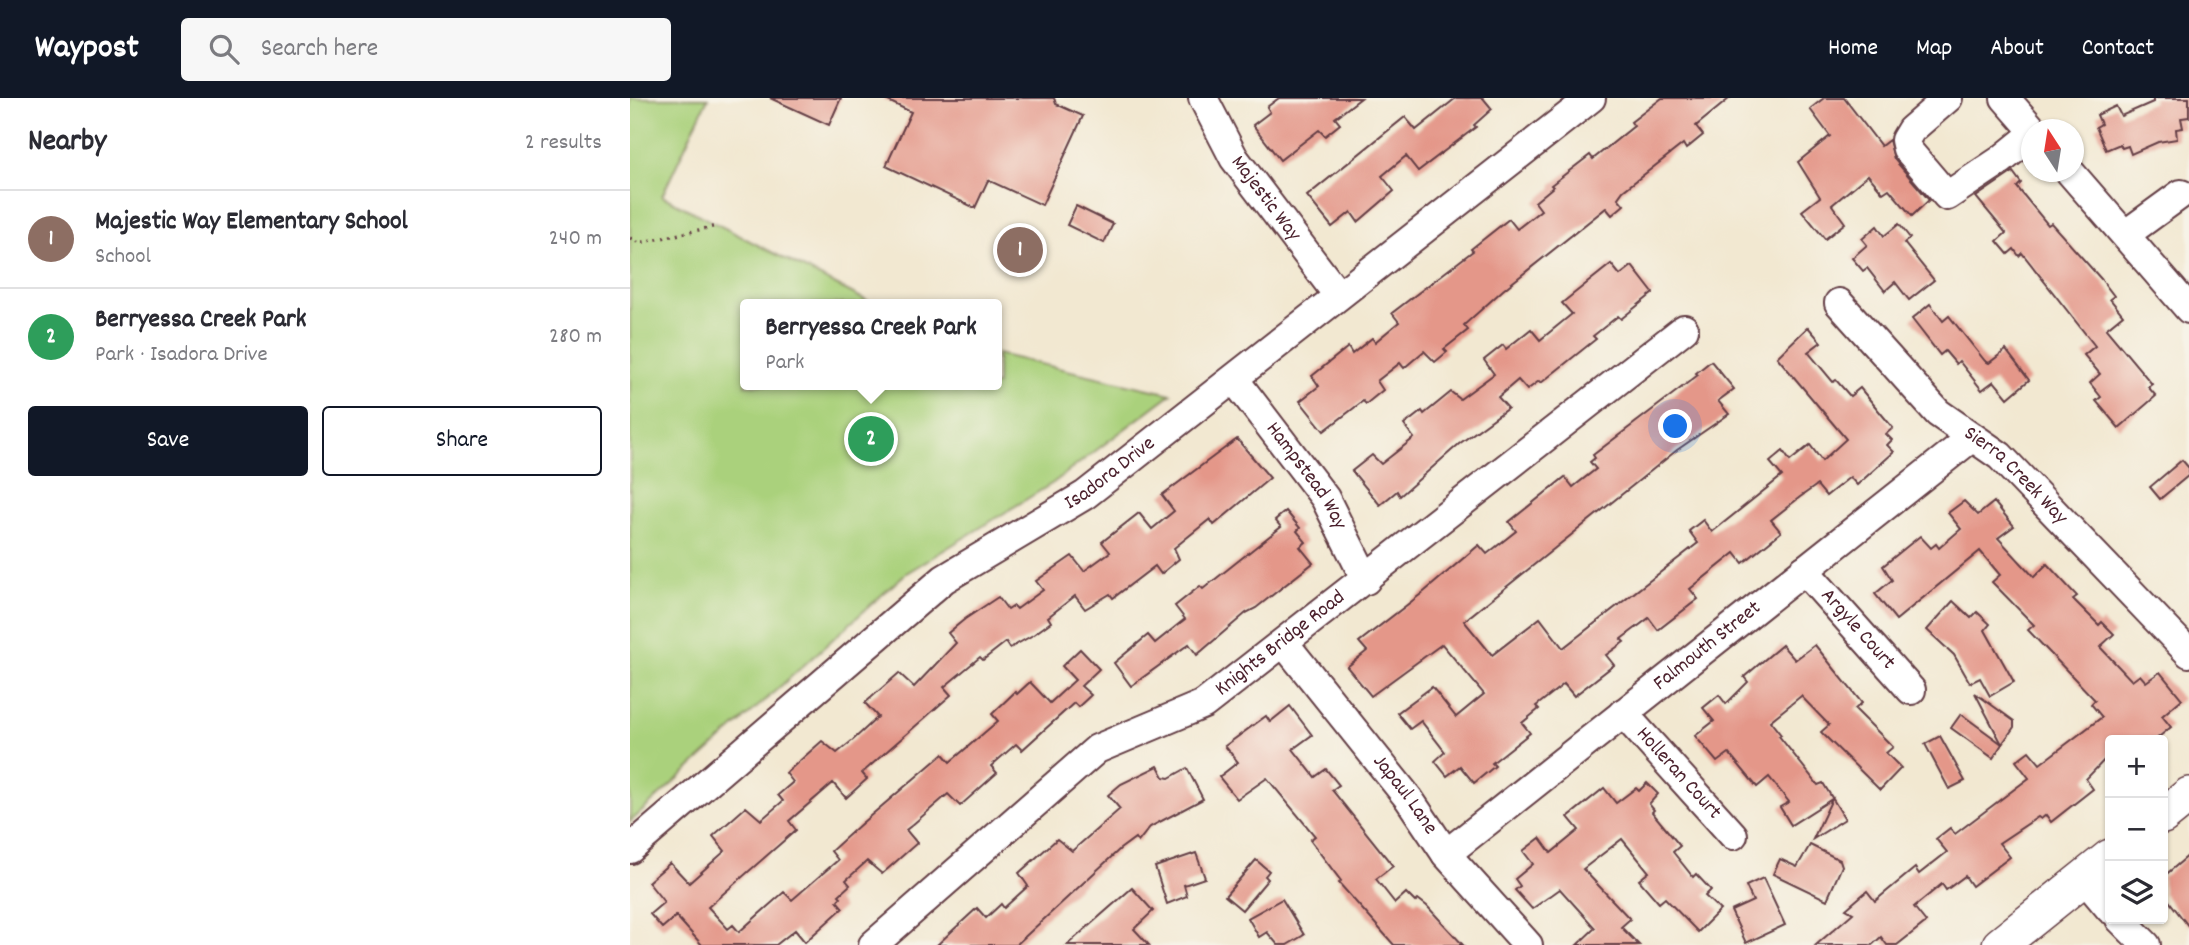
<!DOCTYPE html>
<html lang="en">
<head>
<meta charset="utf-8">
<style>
  :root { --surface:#fff; --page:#f7f7f7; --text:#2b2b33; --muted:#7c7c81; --line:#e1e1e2; --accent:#111827 }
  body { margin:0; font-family:Dekko,sans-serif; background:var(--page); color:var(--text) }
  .controls { position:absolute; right:21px; bottom:21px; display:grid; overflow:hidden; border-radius:7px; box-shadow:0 2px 5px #0004 }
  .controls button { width:63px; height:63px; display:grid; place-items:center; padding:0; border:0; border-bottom:2px solid var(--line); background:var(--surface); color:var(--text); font:35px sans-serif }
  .compass { position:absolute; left:1391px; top:21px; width:63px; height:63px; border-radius:50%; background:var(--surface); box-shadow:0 2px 5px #0004; rotate:348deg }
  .you { position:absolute; left:1046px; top:329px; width:24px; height:24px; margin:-18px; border:5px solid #fff; border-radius:50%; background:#1a73e8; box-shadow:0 0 0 10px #1a73e833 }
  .badge { display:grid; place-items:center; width:46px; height:46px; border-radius:50%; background:var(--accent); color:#fff; font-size:23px; font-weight:700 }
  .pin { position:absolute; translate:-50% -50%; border:4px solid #fff; box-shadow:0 2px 7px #0006 }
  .popup { position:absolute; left:110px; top:201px; width:262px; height:91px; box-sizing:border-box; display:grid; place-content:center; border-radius:7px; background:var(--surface); filter:drop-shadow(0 2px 5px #0005); font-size:23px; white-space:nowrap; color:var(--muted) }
  .popup b { font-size:26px; color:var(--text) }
  .popup::after { content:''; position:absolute; left:50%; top:100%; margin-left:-14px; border:14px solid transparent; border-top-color:var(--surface) }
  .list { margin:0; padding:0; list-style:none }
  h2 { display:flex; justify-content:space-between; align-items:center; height:91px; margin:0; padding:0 28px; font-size:30px }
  h2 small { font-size:23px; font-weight:400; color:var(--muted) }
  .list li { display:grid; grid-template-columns:46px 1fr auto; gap:21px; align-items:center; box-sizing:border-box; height:98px; padding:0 28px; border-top:2px solid var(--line) }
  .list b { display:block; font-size:26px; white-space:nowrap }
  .list p { margin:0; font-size:23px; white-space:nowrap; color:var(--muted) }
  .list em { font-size:23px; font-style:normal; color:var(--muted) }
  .actions { display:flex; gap:14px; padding:21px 28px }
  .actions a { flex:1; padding:16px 0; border:2px solid var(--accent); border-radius:7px; text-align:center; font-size:24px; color:var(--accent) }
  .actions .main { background:var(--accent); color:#fff }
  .icon { flex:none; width:38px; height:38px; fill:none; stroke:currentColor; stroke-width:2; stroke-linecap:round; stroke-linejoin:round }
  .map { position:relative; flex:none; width:1559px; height:847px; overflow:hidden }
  header { display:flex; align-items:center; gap:42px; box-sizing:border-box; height:98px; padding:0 35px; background:var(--accent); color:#fff }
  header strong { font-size:33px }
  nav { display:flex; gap:38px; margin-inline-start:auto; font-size:24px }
  .search { width:490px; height:63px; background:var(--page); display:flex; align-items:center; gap:18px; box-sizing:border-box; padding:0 24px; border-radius:7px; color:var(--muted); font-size:26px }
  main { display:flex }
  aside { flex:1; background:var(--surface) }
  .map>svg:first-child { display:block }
  .green { fill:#aad17b; stroke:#7a7853; stroke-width:2 }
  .building { fill:#e49789 }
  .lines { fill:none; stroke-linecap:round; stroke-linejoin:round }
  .minor-casing { stroke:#633d44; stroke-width:32 }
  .major-casing { stroke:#633d44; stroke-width:38 }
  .path { stroke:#633d44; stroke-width:3.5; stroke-dasharray:2 5; stroke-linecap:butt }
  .minor { stroke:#fff; stroke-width:28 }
  .major { stroke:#fff; stroke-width:35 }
  .labels { text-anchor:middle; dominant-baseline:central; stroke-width:5; stroke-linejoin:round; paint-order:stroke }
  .street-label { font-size:21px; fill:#4a1f2b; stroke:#f7f3e8 }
</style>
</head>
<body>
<header>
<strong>Waypost</strong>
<div class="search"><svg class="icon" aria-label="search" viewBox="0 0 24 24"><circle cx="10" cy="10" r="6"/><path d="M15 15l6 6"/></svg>Search here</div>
<nav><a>Home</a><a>Map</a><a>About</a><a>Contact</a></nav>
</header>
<main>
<aside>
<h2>Nearby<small>2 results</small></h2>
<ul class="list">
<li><span class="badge" style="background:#8d6e63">1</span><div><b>Majestic Way Elementary School</b><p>School</p></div><em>240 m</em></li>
<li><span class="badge" style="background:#2e9e5b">2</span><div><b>Berryessa Creek Park</b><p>Park · Isadora Drive</p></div><em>280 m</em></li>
</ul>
<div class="actions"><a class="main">Save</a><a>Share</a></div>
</aside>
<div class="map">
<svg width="1559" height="847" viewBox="0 0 1559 847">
  <rect width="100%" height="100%" fill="#f7f3e8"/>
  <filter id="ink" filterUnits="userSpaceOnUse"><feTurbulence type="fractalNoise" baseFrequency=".0143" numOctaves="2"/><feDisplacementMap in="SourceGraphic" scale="14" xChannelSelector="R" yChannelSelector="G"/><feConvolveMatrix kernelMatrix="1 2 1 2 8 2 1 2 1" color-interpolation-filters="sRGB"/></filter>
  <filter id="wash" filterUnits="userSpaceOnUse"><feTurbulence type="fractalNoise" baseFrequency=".00686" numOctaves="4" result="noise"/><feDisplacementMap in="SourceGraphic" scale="28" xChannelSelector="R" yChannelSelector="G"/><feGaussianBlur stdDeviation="1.57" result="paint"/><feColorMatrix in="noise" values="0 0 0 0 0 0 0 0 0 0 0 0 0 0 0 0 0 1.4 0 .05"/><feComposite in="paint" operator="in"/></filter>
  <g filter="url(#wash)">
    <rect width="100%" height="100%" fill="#f2e8d1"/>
    <polygon class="green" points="0,0 78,0 32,98 243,206 115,206 115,287 367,287 367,256 541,296 423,385 275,476 0,724"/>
    <g id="blocks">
      <g class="building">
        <polygon points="140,0 211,0 199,27"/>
        <polygon points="252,0 424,0 426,6 453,18 412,107 358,82 345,110 256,68 281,14"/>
        <polygon points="649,0 731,0 705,20 710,26 695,38 689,32 650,62 623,27 640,14 637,9"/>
        <polygon points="826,0 853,0 862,11 844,27 846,29 788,73 776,58 752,78 764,93 728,124 721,114 702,129 677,98 775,19 786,32"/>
        <polygon points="1032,0 1100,0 1066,28 1073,37 1056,51 1053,46 993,93 988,100 994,107 982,117 976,110 873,192 834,227 838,232 814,251 817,254 805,264 794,253 774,270 770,265 747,283 753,292 736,306 733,303 694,333 670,303 689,288 682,278 718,249 722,256 742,240 745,244 769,224 762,215 843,153 841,151 879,121 887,131 911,112 905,104 923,89 921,87 960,57 963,61 1004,28 1001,24"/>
        <polygon points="1194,0 1214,0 1251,48 1259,42 1264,61 1299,102 1282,118 1259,91 1253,95 1238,77 1202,107 1215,125 1195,141 1172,113 1190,99 1168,64 1200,38 1180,11"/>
        <polygon points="1523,0 1559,0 1559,19 1551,20 1553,30 1546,31 1547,41 1528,44 1501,56 1498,48 1492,50 1490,46 1476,52 1466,29 1471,26 1467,17 1486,8 1491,18 1523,4"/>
        <polygon points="1383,74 1391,85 1387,89 1418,127 1421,125 1471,181 1484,198 1480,201 1493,217 1476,231 1522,286 1518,289 1526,298 1489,330 1466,303 1471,299 1460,285 1470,276 1454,257 1465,248 1392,155 1389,158 1384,151 1378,156 1367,143 1376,135 1346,99"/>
        <polygon points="446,108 483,126 474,145 437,127"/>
        <polygon points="1269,126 1280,140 1274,145 1304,182 1279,202 1265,184 1255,193 1237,170 1233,173 1222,160 1237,147 1232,141 1247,128 1254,138"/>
        <polygon points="981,166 990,177 1002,168 1023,195 991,221 988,218 963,238 966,241 911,285 909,283 897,292 888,282 868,299 878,310 829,346 770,398 767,393 750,407 722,373 742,357 751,366 784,340 774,327 792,313 794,316 821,294 830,301 864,276 854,262 873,247 876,251 901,231 910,242 942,216 932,205"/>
        <polygon points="1300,206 1313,223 1319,218 1355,263 1359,265 1376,252 1399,282 1378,300 1364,283 1352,292 1329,263 1326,266 1315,253 1310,257 1282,221"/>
        <polygon points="1178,229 1191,244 1178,254 1203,284 1206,282 1220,298 1230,290 1263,330 1256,336 1262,342 1257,347 1264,354 1227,387 1220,379 1196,398 1187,387 1170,399 1141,422 1151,434 1113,465 1105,455 1060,491 1068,501 1028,532 1019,520 991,541 994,544 976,557 984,567 944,598 934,586 906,608 909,611 892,625 900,635 862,665 865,668 844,685 830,668 817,678 805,663 815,654 791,623 780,631 767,615 802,589 826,619 854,596 812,546 741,598 717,569 737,553 729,544 795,493 849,447 857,456 886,433 879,424 935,379 943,389 966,371 960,364 965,360 963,357 1068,277 1066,275 1081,263 1104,291 1088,303 1099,316 1047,352 834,523 862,557 910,520 933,550 1068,445 1059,433 1073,422 1082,434 1152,378 1140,364 1153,353 1160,363 1180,347 1192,363 1216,341 1147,259"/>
        <polygon points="607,341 640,380 584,427 580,421 544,450 549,461 531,476 525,468 483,500 480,496 455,511 445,498 418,519 421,524 403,537 380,550 376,544 353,562 350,559 314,589 321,597 232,675 237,681 216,700 203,685 159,723 166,732 78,809 98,831 103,827 109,834 154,794 162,802 208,762 201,753 232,725 313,656 320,664 368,623 362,616 385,594 387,596 400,584 420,605 445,582 432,568 450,551 469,571 451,588 461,597 448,609 444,605 392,652 386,646 361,668 367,675 330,708 318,696 281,728 276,732 287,745 252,776 237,763 216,782 220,787 209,797 211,799 207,803 213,810 175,844 165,832 146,847 72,847 46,818 32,830 20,816 34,804 18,784 40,765 59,785 95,753 83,738 116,709 131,722 153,703 148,697 163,684 156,675 192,643 207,655 223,642 248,619 235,605 269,575 284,589 326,545 318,535 335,521 368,499 378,512 384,508 387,511 413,492 406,483 442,458 454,473 480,454 472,444 509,415 522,431 544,413 532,397"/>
        <polygon points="1552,362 1559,370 1559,377 1530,401 1520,389"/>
        <polygon points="1334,403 1348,417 1364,404 1384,428 1368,440 1404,479 1417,466 1447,498 1443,501 1469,527 1472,524 1484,536 1470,549 1502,583 1510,577 1516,584 1530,574 1552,601 1532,618 1541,629 1525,642 1480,642 1480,656 1456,681 1463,691 1421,724 1416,717 1411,721 1408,719 1369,745 1380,759 1342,788 1335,778 1316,792 1312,786 1284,809 1296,824 1267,847 1257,847 1251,839 1242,847 1186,847 1223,815 1216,811 1237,793 1245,803 1285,770 1289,776 1317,754 1306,741 1320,730 1325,736 1399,680 1386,663 1399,653 1410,666 1472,619 1461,606 1465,602 1398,532 1404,527 1362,484 1370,477 1350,453 1266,522 1245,496 1262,482 1253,468 1290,438 1301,450 1306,446 1309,450 1331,431 1318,415"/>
        <polygon points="656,413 670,430 667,433 676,444 670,449 683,465 626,510 616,515 567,557 559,546 501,588 484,565 518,537 525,545 555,521 545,508 570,488 573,491 651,429 645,422"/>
        <polygon points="1323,503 1341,520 1347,514 1360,526 1355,532 1384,584 1360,598 1350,580 1340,585 1324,557 1297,532"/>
        <polygon points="1152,547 1165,562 1185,547 1232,605 1225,611 1263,649 1256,655 1271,670 1250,692 1191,634 1199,627 1171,598 1140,623 1151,637 1149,638 1188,687 1193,685 1215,721 1183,741 1202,701 1161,727 1150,709 1159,704 1139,679 1127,689 1099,655 1087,664 1065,638 1084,623 1073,610 1089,597 1096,606 1118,584 1114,579"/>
        <polygon points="1345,595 1384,623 1384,629 1372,646"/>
        <polygon points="660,608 682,637 663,651 685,679 696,671 709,687 702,692 763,768 746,781 765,805 776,795 785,804 788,801 797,808 833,847 764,847 709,785 711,783 680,742 685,738 637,680 607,701 589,679 608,664 595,648 636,618 640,624"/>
        <polygon points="1331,616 1372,646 1363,660 1321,630"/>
        <polygon points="1310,638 1335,683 1319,691 1295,646"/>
        <polygon points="528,668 534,679 539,680 557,670 573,701 520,729 508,744 505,740 490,751 386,847 307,847 347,810 356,820 371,806 374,810 398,788 389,775 427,741 442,753 490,711 478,697 491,686"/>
        <polygon points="1017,685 1028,696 1019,706 1024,712 1022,714 1050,748 1043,754 1063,779 1066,776 1081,792 1075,798 1090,812 1068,834 1035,800 1029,805 1009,782 1019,774 992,741 953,771 1000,821 991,829 1009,847 947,847 965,830 930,791 902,811 885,792 890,788 885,781 903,766 893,753 910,740 921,755 949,732 938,719 974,690 986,705 1006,690 1009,693"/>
        <polygon points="1180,747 1210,762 1212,768 1197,802 1143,776 1150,761 1167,769"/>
        <polygon points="566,755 575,780 554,787 557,798 537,806 525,769"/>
        <polygon points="1559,757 1559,829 1533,795 1533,779"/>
        <polygon points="626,762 639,773 635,778 638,781 612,812 595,798"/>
        <polygon points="1133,780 1155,827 1116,845 1101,813 1123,803 1116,788"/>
        <polygon points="502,790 523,813 504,831 519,847 437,847"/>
        <polygon points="652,801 674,837 657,847 648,847 637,834 629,839 618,820"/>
      </g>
    </g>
  </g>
  <g filter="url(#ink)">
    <use href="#blocks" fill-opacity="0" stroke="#633d44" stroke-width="2"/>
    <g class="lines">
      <g class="minor-casing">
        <g id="minor">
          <path id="s1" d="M573,0L604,60L708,197"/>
          <polyline points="1318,0 1281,32 1275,42 1277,51 1317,98 1371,62 1402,37"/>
          <polyline points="1375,0 1403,32"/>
          <polyline points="1440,74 1559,211"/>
          <polyline points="1496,136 1551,96"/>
          <path id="s2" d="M1209,205L1308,315L1370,358L1559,555"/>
          <path id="s3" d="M604,281L695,400L736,482"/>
          <path id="s4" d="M1174,472L1281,592"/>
          <path id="s5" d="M654,545L779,701L816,756L898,847"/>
          <path id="s6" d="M993,615L1103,737"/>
          <path id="s7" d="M0,751L314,481L455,397L961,0"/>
          <path id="s8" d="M816,756L1341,340"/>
          <polyline points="1454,780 1480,811"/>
          <polyline points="1490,821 1516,847"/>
          <path id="s9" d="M243,847L467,651L574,606L1054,231"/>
        </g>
      </g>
      <g class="major-casing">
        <g id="major">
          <polyline points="1533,718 1559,697"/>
          <polyline points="1370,847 1480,759"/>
        </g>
      </g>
      <polyline class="path" points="0,140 9,145 87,128"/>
      <use href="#minor" class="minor"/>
      <use href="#major" class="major"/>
    </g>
  </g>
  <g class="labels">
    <g class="street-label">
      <text stroke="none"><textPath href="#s1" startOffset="119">Majestic Way</textPath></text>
      <text stroke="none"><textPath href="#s7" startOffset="611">Isadora Drive</textPath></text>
      <text stroke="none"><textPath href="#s3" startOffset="121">Hampstead Way</textPath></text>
      <text stroke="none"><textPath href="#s2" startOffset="248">Sierra Creek Way</textPath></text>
      <text stroke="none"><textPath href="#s4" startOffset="80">Argyle Court</textPath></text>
      <text stroke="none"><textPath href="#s9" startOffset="511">Knights Bridge Road</textPath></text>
      <text stroke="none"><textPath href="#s8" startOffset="334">Falmouth Street</textPath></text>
      <text stroke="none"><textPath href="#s6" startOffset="82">Holleran Court</textPath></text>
      <text stroke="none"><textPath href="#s5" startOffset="194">Japaul Lane</textPath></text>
    </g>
  </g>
</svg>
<div class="controls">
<button>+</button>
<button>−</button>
<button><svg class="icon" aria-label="layers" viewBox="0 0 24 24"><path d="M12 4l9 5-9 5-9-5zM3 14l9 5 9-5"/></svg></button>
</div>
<svg class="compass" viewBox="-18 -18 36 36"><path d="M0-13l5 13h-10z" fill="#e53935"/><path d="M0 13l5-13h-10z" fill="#7c7c81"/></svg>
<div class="you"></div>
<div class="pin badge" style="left:390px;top:152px;background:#8d6e63">1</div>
<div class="pin badge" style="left:241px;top:341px;background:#2e9e5b">2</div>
<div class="popup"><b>Berryessa Creek Park</b>Park</div>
</div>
</main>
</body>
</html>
